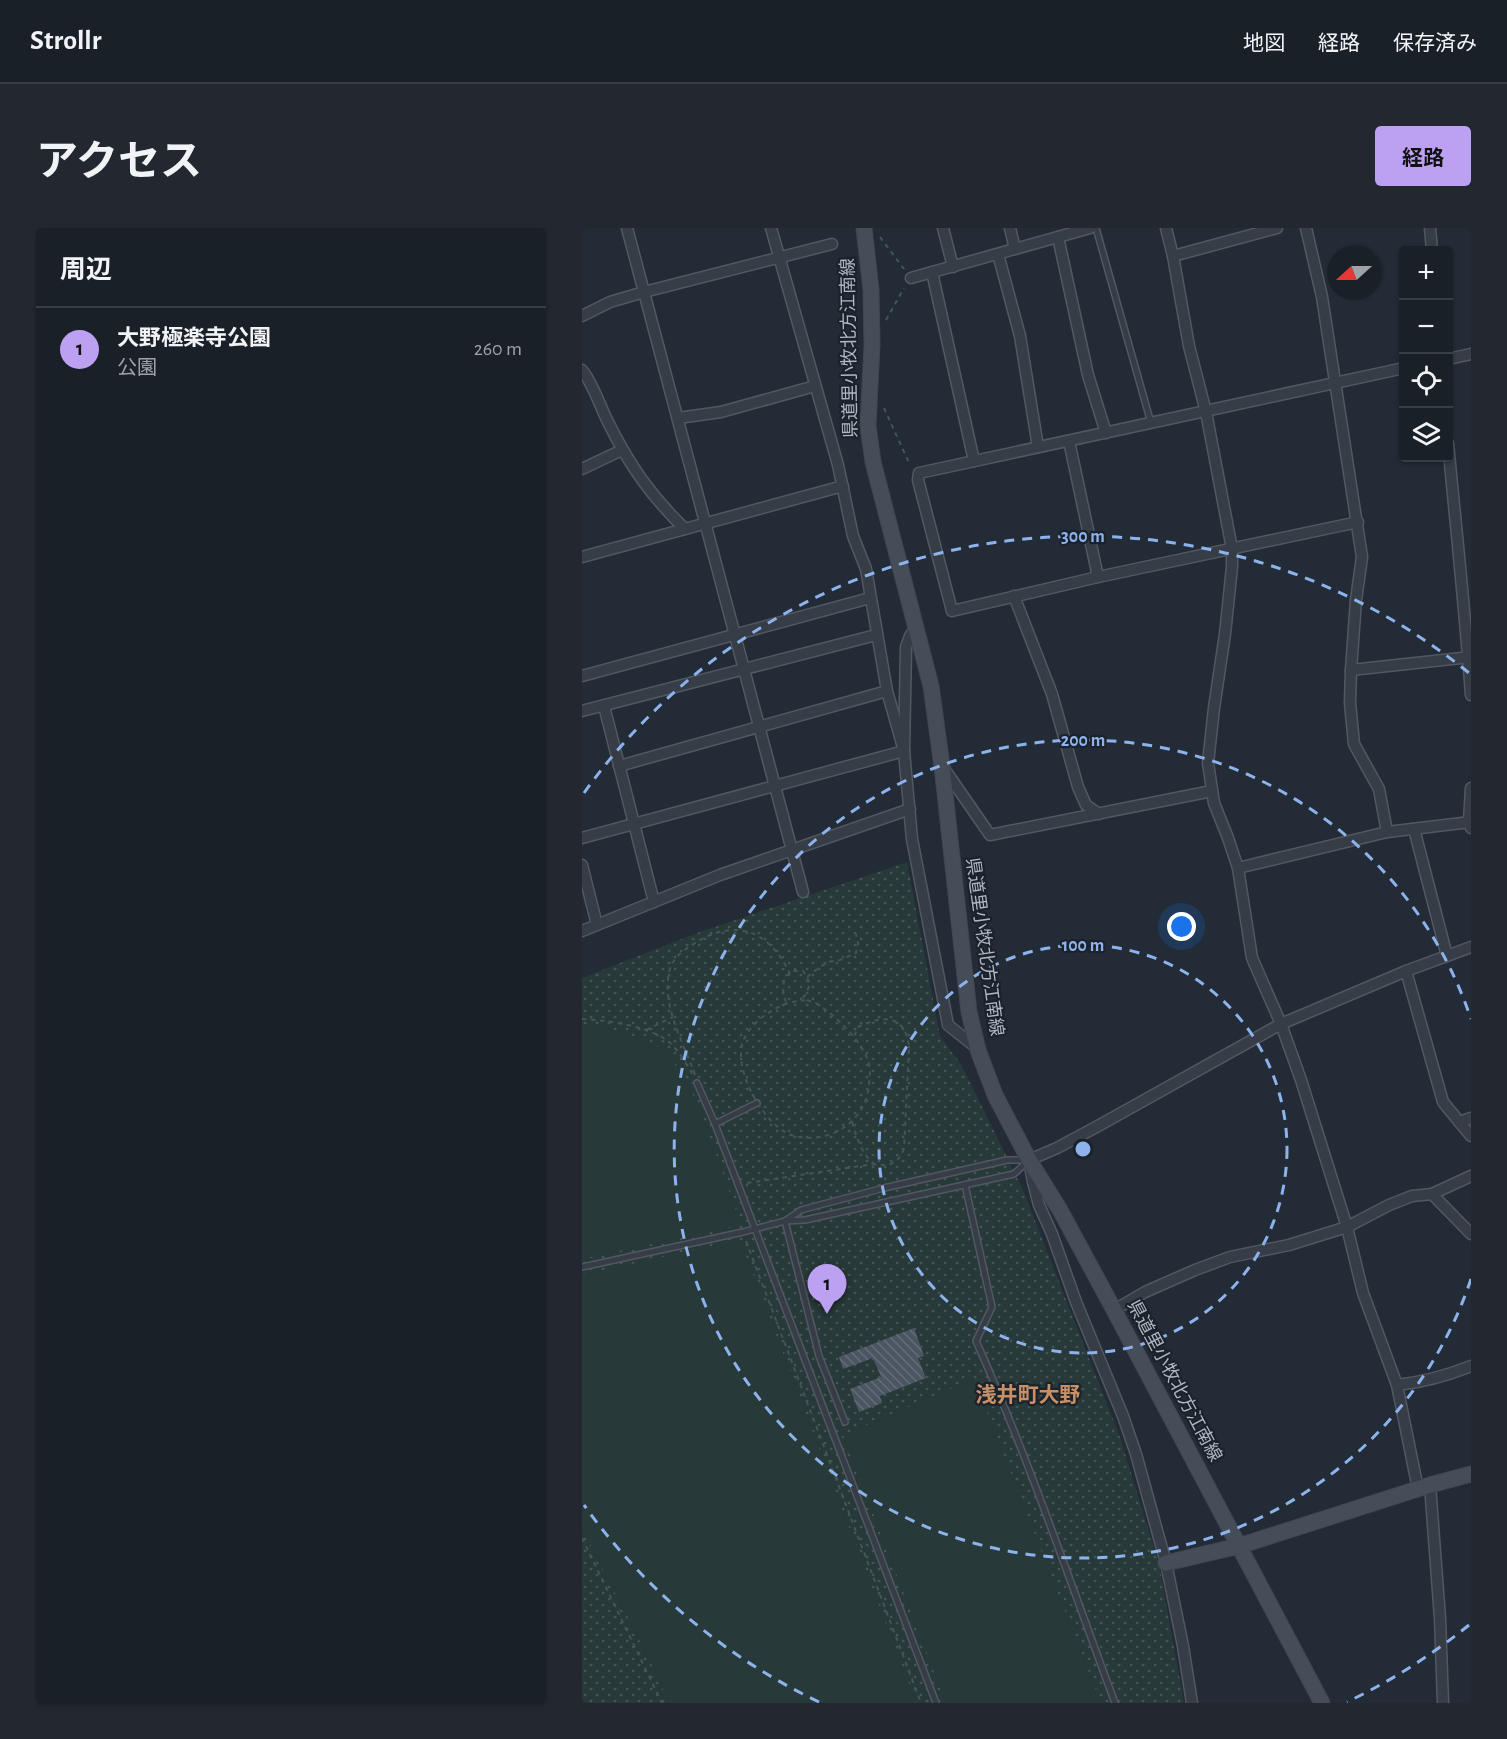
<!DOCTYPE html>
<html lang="ja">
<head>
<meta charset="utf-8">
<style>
  :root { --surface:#1a2028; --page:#232830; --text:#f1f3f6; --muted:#9fa3a8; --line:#383e45; --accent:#bca0f2 }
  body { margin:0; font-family:"Alegreya Sans","Noto Sans JP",sans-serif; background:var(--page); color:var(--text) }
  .controls { position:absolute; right:18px; top:18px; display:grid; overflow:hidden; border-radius:6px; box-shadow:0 2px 4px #0004 }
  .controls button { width:54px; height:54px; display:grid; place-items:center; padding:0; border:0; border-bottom:2px solid var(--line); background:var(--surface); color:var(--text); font:30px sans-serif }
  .compass { position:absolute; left:745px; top:18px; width:54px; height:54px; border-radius:50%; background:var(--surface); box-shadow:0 2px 4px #0004; rotate:249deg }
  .you { position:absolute; left:600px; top:699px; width:21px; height:21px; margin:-15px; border:4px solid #fff; border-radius:50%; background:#1a73e8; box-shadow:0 0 0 9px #1a73e833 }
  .badge { display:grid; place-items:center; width:39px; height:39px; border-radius:50%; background:var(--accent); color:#111; font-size:20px; font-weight:700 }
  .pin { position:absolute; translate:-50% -50px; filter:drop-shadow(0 2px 3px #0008) }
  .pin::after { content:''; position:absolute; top:32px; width:21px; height:18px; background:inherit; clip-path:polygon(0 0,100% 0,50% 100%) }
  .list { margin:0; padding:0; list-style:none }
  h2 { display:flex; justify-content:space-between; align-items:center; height:78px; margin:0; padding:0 24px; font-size:26px }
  h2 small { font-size:20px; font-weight:400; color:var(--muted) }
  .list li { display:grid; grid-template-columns:39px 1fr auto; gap:18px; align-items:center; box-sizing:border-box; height:84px; padding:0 24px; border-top:2px solid var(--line) }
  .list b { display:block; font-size:22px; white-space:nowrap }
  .list p { margin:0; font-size:20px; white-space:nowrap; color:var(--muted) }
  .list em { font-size:20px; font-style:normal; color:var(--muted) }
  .icon { flex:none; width:33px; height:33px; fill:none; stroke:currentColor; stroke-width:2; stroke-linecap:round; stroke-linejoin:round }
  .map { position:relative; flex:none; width:889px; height:1475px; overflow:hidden; border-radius:6px }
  header { display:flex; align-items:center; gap:36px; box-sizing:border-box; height:84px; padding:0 30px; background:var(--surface); border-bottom:2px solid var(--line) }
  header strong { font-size:28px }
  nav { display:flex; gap:33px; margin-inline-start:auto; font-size:21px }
  .intro { display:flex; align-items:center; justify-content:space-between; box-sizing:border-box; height:144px; padding:0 36px }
  h1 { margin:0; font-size:42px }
  .button { padding:15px 27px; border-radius:6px; background:var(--accent); color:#111; font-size:21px; font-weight:700 }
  main { display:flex; gap:36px; padding:0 36px }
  aside { flex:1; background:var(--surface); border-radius:6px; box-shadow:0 2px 4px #0004 }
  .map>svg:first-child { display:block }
  .park { fill:url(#park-dots) }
  .garden { fill:#283939 }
  .building { fill:url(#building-back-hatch) }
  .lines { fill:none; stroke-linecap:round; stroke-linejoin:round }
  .lane-casing { stroke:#515862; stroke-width:8 }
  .street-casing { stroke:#515862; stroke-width:13 }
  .secondary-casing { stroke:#404650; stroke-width:17 }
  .path { stroke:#445557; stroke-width:2; stroke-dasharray:4.5 4.5; stroke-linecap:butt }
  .lane { stroke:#363d47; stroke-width:5 }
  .street { stroke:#363d47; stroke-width:10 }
  .secondary { stroke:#454d59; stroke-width:15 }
  .ring { fill:none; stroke:#8db3ec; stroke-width:3; stroke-dasharray:10 8 }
  .labels { text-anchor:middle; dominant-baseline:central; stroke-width:4.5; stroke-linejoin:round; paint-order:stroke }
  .street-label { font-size:18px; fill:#b1b8c3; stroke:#1c222b }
  .quarter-label { font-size:21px; font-weight:bold; fill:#c89067; stroke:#1c222b }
  .centre { fill:#8db3ec; stroke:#1c222b; stroke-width:3 }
  .ring-label { font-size:18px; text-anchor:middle; font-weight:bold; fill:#8db3ec; stroke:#1c222b; stroke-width:4.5; stroke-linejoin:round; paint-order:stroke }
</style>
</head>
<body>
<header>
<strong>Strollr</strong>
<nav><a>地図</a><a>経路</a><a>保存済み</a></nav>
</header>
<div class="intro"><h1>アクセス</h1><a class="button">経路</a></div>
<main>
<aside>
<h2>周辺<small></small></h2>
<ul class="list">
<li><span class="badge">1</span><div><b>大野極楽寺公園</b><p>公園</p></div><em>260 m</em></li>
</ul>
</aside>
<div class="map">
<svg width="889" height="1475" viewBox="0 0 889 1475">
  <defs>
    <pattern id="park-dots" width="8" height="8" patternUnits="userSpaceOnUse" patternTransform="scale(1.5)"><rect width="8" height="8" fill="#283939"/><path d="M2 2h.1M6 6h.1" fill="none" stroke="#455454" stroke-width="1.8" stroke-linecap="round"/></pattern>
    <pattern id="building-back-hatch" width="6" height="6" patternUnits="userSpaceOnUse" patternTransform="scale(1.5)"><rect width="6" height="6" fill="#4b5662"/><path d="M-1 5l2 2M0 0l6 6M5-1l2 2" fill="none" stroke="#636c77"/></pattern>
  </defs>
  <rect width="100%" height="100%" fill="#232b36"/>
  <polygon class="park" points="325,634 358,808 380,838 441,962 538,1209 577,1336 602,1475 0,1475 0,750 115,705"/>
  <g class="garden">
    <polygon points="0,796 16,796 59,811 83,822 107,858 125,900 159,997 0,1031"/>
    <path d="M158,1012L316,1428L335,1475H87C62,1415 28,1359 0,1299V1047Z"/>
    <polygon points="392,1151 519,1475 364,1475 261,1207"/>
  </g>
  <polygon class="building" points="332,1100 342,1128 336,1130 344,1150 298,1168 300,1175 277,1184 268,1161 299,1149 291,1130 261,1141 257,1129"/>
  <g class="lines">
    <g class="lane-casing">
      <g id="lane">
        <polyline points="514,0 569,195"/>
        <polyline points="115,855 133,896 354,1475"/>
        <polyline points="133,896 175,875"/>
        <polygon points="425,932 447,932 432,946 223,992 203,993 219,982 302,960"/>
        <path d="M383,957L410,1079L394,1113C447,1231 488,1354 533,1475"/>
        <polyline points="0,1039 161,1004 203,993 237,1128 263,1194"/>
      </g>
    </g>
    <g class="street-casing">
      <g id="street">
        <polyline points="45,0 221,664"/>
        <polyline points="189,0 256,237 271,308 284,341 305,463 322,523"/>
        <polyline points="361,0 371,39"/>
        <polyline points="428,0 433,21"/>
        <polyline points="584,0 591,28 607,118 624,184 650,321 650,339 643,406 632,480 626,535 632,575 646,610 656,640 670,730 699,796 719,852 765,999 781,1065 815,1157 836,1261"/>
        <polyline points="724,0 740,69 780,329 774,372 769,442 768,475 772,516 797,561 805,604"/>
        <polyline points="848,0 850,22"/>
        <polyline points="476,9 506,147 524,205"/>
        <polyline points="416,26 438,108 456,219"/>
        <polyline points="591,28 695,0"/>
        <polyline points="350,44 392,233"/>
        <polyline points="329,50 508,0"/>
        <polyline points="0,88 28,74 62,64 250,16"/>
        <polyline points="866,131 889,126"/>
        <path d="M0,142C12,157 18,179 27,196C48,238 69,268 103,301"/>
        <polyline points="96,190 139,184 233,158"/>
        <polyline points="487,213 516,349"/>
        <path d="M866,215C874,299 883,383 889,467"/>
        <polyline points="0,241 40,222"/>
        <polyline points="776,294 516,349 370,383 336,252 337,245 822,140"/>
        <polyline points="0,329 261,258"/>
        <polyline points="432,368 470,466 496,559 504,577 517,586"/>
        <polyline points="335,398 328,408 324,419 322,523 330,611 366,797 396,821"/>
        <polyline points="769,442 889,429"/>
        <polyline points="0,448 288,370"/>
        <polyline points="22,478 72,674"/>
        <polyline points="0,483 294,407"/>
        <polyline points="37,538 305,463"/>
        <polyline points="361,539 408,607 630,563"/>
        <polyline points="889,600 887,594 889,560"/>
        <polyline points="832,601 865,728"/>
        <polyline points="0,610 322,523"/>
        <polyline points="0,637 15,697"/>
        <polyline points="656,640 805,604 889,594"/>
        <polyline points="0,703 138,647 328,581"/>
        <polyline points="824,743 861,874 889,908"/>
        <polyline points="877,894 889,890"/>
        <polyline points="850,966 889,948"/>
        <polyline points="532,1082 563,1064 613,1042 648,1029 707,1017 765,999 807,977 830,968 850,966 889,1006"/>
        <path d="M815,1157C842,1154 864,1148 889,1138"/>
        <polyline points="848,1257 858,1390 861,1475"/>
        <polyline points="610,1475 601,1418 584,1335 554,1226 541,1188 494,1074 470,1006 457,977 451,954 447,932 475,920 516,898 699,796 824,743 889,719"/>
      </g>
    </g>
    <g class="secondary-casing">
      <g id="secondary">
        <polyline points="282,0 289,62 290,117 286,198 291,234 349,458 360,538 387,784 396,822 413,867 447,932 478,982 532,1082 740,1475"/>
        <polyline points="584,1335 657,1318 848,1257 889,1246"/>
      </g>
    </g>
    <g class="path">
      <polyline points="298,9 322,41"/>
      <polyline points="304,92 322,60"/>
      <polyline points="302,180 328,237"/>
      <polyline points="225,749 235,741 246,734 258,732 274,725 276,715 274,706"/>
      <path d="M225,772C230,774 237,776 241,780C257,791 282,816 287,836C289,844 287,854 286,863C284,876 276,889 265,897C251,909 227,913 209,907C181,896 149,840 162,811C166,802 175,793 183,787C200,776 205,774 225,772Z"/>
      <path d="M204,774C200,765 201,758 203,748L212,743H221L225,749L228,756L224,766L219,772"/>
      <path d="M0,791C25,792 65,798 86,813C97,822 104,836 111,847"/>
      <polyline points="64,802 91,789"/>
      <path d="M113,847C102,815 80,780 87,744C90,731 99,724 110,717C152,689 187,701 208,746"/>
      <path d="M270,894C275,910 279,925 292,936"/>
      <path d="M165,955L292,936C307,939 316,936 322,921L327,819C324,786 300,787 276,799L272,809"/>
      <polyline points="164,1013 339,1475"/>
      <polyline points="0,1310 80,1475"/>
    </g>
    <use href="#lane" class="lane"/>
    <use href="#street" class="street"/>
    <use href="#secondary" class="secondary"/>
  </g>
  <g class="ring">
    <circle cx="501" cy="921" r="204"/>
    <path d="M889 1051A409 409 0 1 1 889 791"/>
    <path d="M887 1397A613 613 0 0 1 765 1474M237 1474A613 613 0 0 1 2 1277M2 565A613 613 0 0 1 887 445"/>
  </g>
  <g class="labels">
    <g class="street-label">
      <text transform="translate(268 120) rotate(-91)">県道里小牧北方江南線</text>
      <text transform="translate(402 719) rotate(82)">県道里小牧北方江南線</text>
      <text transform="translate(592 1153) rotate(62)">県道里小牧北方江南線</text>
    </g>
    <g class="quarter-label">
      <text x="446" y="1167">浅井町大野</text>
    </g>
  </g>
  <circle cx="501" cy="921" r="9" class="centre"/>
  <g class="ring-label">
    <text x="501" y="314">300 m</text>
    <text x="501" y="518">200 m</text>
    <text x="501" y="723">100 m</text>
  </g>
</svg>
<div class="controls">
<button>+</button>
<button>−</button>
<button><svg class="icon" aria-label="locate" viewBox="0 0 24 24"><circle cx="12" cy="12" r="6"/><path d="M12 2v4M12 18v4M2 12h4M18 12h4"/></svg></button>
<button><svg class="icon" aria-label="layers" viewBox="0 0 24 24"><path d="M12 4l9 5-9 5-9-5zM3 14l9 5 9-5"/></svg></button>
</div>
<svg class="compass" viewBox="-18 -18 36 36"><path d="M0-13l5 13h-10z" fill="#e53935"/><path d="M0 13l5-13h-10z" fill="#9fa3a8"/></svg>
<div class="you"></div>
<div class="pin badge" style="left:245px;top:1086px">1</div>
</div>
</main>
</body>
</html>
